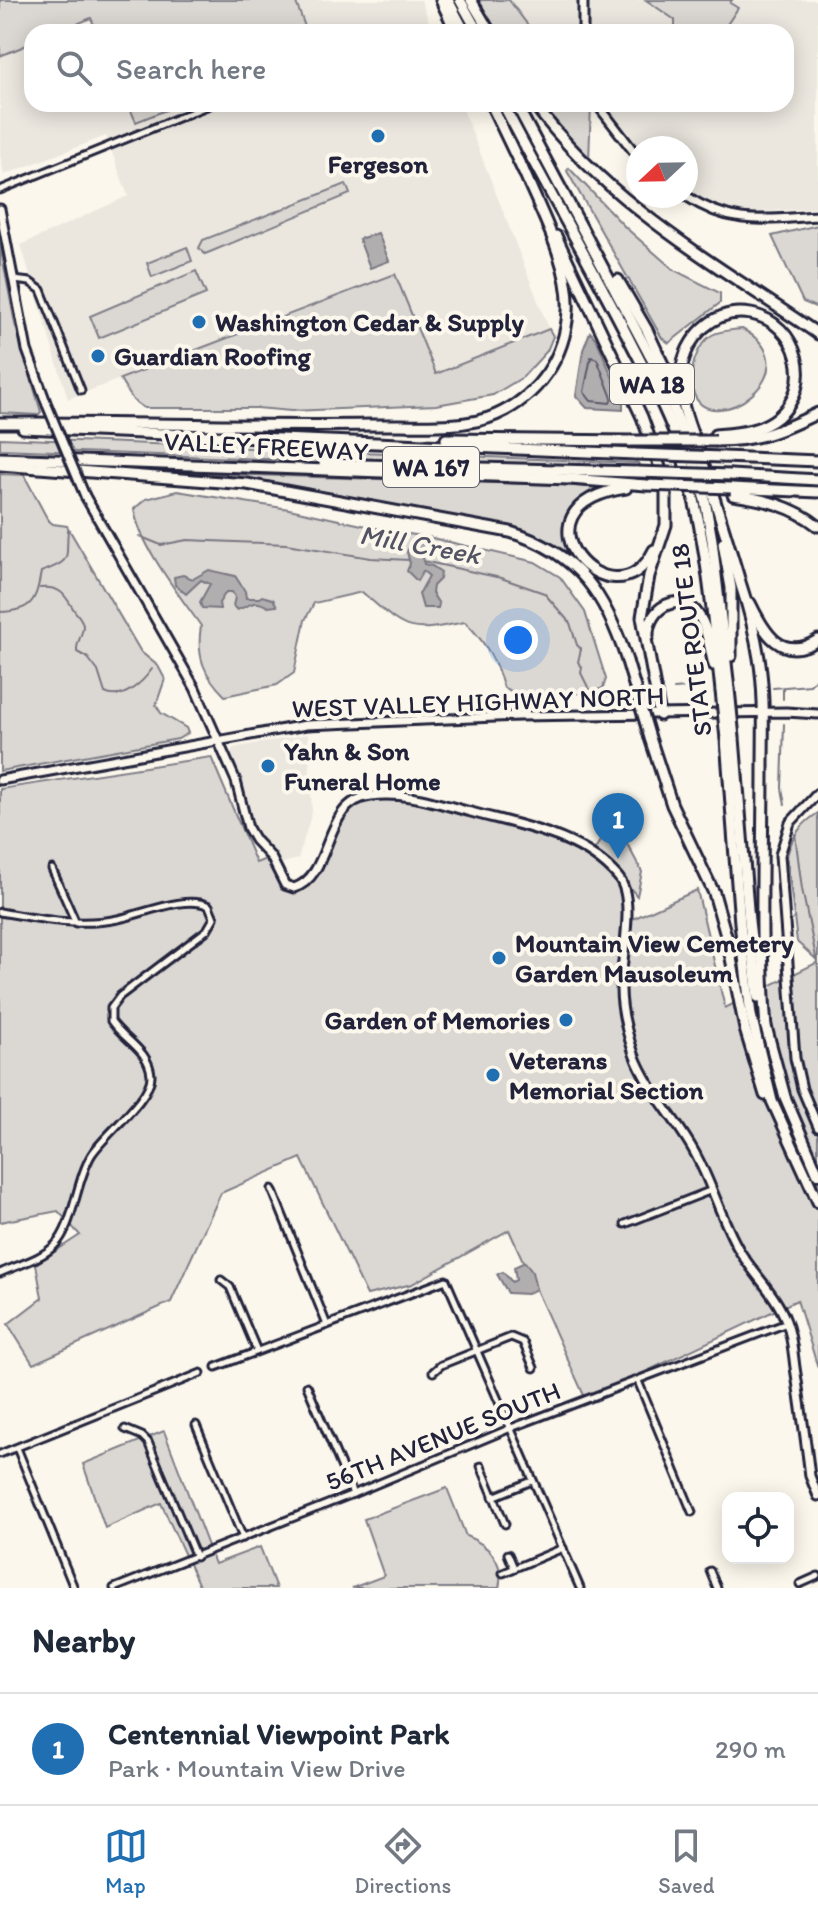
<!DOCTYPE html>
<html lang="en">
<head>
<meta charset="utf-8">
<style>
  :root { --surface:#fff; --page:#f6f6f7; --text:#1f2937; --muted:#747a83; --line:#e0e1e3; --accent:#1f6fb2 }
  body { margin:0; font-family:Itim,sans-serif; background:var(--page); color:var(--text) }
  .controls { position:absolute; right:24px; bottom:24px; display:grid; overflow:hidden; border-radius:16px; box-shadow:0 4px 20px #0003 }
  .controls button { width:72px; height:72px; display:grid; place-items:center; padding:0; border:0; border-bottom:2px solid var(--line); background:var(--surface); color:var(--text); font:40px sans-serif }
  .compass { position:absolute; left:626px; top:136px; width:72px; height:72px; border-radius:50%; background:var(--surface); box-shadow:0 4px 20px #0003; rotate:248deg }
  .you { position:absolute; left:518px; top:640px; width:28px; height:28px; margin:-20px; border:6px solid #fff; border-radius:50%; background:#1a73e8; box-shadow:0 0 0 12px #1a73e833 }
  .badge { display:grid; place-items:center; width:52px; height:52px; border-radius:50%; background:var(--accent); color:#fff; font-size:26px; font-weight:700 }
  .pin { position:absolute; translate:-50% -66px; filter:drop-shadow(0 2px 4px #0008) }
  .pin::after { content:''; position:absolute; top:42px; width:28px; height:24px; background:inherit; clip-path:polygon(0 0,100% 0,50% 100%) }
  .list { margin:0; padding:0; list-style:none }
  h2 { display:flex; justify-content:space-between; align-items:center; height:104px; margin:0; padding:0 32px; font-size:34px }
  h2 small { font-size:26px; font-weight:400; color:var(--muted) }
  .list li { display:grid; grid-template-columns:52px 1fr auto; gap:24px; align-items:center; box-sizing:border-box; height:112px; padding:0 32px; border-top:2px solid var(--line) }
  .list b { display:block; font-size:30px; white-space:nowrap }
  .list p { margin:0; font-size:26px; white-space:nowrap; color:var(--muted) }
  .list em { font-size:26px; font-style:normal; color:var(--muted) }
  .icon { flex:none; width:44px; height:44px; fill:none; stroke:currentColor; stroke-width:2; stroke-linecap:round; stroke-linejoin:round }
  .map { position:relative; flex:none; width:818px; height:1588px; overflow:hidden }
  .search { position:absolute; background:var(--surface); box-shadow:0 4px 20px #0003; left:24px; right:24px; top:24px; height:88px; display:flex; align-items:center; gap:20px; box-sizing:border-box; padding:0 28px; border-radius:24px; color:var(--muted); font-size:30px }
  .sheet { height:216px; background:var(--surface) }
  nav { display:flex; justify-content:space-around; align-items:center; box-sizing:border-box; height:112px; border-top:2px solid var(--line); background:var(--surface); font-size:22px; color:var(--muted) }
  nav a { display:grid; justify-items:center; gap:4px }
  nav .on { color:var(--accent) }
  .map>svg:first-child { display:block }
  .built { fill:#ebe7df }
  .green { fill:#dbd8d3; stroke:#7e7d87; stroke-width:2 }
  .water { fill:#b1aeb0; stroke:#787681; stroke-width:2 }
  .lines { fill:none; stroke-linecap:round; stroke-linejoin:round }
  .shore { stroke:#5b5a6a; stroke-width:2 }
  .stream { stroke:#787681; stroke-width:2 }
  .street-casing { stroke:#22223b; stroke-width:11 }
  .secondary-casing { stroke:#22223b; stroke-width:13 }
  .highway-casing { stroke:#22223b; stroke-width:15 }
  .street { stroke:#fbf7ec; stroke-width:5 }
  .secondary { stroke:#fbf7ec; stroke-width:7 }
  .highway { stroke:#fbf7ec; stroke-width:9 }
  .secondary-bridge-casing { stroke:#22223b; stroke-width:13; stroke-linecap:butt }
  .highway-bridge-casing { stroke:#22223b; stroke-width:15; stroke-linecap:butt }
  .secondary-bridge { stroke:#fbf7ec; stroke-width:7 }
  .highway-bridge { stroke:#fbf7ec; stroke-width:9 }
  .poi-dot { fill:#1f6fb2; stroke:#fbf7ec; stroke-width:3 }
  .labels { text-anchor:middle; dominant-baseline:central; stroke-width:8; stroke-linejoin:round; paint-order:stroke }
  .shield { fill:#fbf7ec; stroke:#636270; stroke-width:2 }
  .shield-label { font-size:24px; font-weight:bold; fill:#22223b }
  .poi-label { font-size:26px; font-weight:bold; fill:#22223b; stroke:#fbf7ec; text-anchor:start }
  .street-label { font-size:26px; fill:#22223b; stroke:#fbf7ec }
  .water-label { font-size:28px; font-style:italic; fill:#545364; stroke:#fbf7ec }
</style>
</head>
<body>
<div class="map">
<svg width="818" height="1588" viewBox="0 0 818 1588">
  <rect width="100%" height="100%" fill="#fbf7ec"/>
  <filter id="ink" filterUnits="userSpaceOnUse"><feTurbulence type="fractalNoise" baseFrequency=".0125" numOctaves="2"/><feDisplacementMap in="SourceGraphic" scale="16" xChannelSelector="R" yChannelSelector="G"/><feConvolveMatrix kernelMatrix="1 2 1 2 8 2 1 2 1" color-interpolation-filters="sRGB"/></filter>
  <g filter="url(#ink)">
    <g class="built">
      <polygon points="295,0 421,0 433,32 307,32"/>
      <polygon points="509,0 578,0 577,32 533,32"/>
      <polygon points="590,0 818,0 818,208 743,213 709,203 686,188 686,148 638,149 602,104 786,104 786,32 588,32"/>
      <polygon points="32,43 32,104 128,104 136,122 181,104 461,104 549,329 436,375 395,274 68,399 21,245 128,196 106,136 4,175 0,155 0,56"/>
      <polygon points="308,734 312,812 298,859 279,864 273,853 254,832 231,752 233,748"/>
    </g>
    <g class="green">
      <polygon points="0,0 295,0 307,32 97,32 91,18 58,32 32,32 32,43 0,56"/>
      <polygon points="476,0 509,0 533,32 495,32"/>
      <polygon points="646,0 732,0 730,3 738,8 722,32 677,32 675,29 675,20"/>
      <polygon points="128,104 181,104 136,122"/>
      <polygon points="539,104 591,104 589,161"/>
      <polygon points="569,168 625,227 674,270 720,293 720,303 669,343 662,338 567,171"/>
      <polygon points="346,184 350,194 210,252 205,254 199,248 203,240"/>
      <polygon points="818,225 818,308 803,302 772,236"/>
      <polygon points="0,245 15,324 41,412 38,415 0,413"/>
      <polygon points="187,247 192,261 152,277 147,263"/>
      <polygon points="196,271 206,294 99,338 90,316"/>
      <polygon points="395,274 436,374 549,329 553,336 547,351 523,377 493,395 436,405 291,411 257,408 144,408 133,400 120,379"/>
      <path d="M742,329C818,369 708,444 693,391C688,373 696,345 712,335C721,330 733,330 742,329Z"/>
      <polygon points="0,438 638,463 640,467 263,459 0,449"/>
      <path d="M191,473L562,485L599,488C563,501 561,534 576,563L538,538L496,525L286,487L192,476Z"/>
      <polygon points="0,474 24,475 48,520 53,524 67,526 141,652 158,666 165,679 156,705 161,713 186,728 188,733 178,739 0,771"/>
      <path d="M177,491L289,509L389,531L428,537L535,562L560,577L585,612L606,679L603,688L587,694L561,692L520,695L504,688C496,662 486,642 465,622C405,634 407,631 362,592L314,603L305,620L294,673L277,685L225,696C204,675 196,657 201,626C180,596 139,544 134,509L146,499Z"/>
      <polygon points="211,757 256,863 271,857 290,888 304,884 344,809 369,796 413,798 483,815 581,848 624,885 626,922 697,890 725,1008 818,962 818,1368 797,1300 586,1400 509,1230 412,1284 367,1295 301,1158 221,1193 171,1302 33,1364 8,1324 42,1298 36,1264 80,1235 58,1211 0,1222 0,789"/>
      <path d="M818,813V961L797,942L787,856C792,836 801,824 818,813Z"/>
      <polygon points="614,819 642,872 637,896 610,865 593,852"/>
      <polygon points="164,1431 215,1564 260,1547 276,1588 200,1588 161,1503 105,1528 83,1464"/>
      <path d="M447,1488L466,1536C489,1545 505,1562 499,1588H352L384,1576L364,1519Z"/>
    </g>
    <g class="water">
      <polygon points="378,233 389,261 370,268 359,239"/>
      <polygon points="590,332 597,340 623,403 623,410 587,408 576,396 583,350"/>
      <polygon points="411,542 420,542 435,549 423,557 424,564 432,566 441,572 440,579 433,586 432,593 439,604 438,608 423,608 419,594 429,576 423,571 417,581 407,571 410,564 407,552"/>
      <path d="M209,570L235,576L245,591L246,598H259L262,596L273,599L277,606L268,607C254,598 251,605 237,610L233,606L235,597L232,592H226L219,603L220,609L202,608L200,602L210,584L201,580L186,594L175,585L174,577L183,575L193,579Z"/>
      <polygon points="525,1262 532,1272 536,1289 527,1294 508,1293 497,1274 503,1272 512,1282 516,1280 514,1267"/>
    </g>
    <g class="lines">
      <polygon class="shore" points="591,357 597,359 612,398 610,403 591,401 584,392"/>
      <g class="stream">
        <polyline points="139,536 161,545 187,540 286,544 371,558 409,560"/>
        <polyline points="423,561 501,578 544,593 570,623 577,645 581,649 578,662 582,667 581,673 589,689 606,696 629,693"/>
        <path d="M40,588C61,586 65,595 74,610C78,616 83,619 83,627C82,637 76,642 77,652L88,658L98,671L105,693C122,702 142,683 152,669"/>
        <path d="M0,612C33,611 36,600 41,572C74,560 65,559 68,530"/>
        <polyline points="773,688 810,685 818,676"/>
        <polyline points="674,689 699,687"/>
        <polyline points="783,689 783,699"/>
        <polyline points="784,724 782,788 785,805"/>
        <polyline points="795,834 802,889 818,967"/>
      </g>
      <g class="street-casing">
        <g id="street">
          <polyline points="0,190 212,104"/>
          <polyline points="14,280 30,282 41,290 81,390"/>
          <polyline points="52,869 76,923"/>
          <path d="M0,912C40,919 78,927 118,919C143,914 186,894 209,906L214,918L207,930L120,996L111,1008V1021C124,1040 149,1050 151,1075C152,1098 105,1134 92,1154C76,1179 74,1226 55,1245C42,1259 17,1265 0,1273"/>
          <polyline points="272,1189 327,1325"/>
          <polyline points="625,1224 712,1190"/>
          <polyline points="221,1280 230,1287 257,1351"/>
          <polyline points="216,1367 446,1280 580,1588"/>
          <polyline points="433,1372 441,1365 511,1337 523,1342 534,1368"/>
          <polyline points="638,1381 692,1512"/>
          <polyline points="307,1386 353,1494"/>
          <polyline points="196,1425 243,1538"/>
          <polyline points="125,1429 142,1436 148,1442 196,1557"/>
          <polyline points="17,1448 74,1588"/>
          <polyline points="0,1454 201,1373"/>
          <polyline points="481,1466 505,1524"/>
          <polyline points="493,1497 532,1481"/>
          <polyline points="508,1554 514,1568"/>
          <polyline points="710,1571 717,1588"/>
          <polyline points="503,1573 563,1548"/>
          <polyline points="800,1584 818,1576"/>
          <polyline points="114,1588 353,1494 511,1428 787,1323"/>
        </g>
      </g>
      <g class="secondary-casing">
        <g id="secondary">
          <polyline points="583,32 583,0"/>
          <polyline points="597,104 638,157"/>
          <path d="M686,196C733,227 765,219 818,216"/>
          <polyline points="0,209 27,350 47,405"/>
          <path d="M85,496L195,688L236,781L248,828L255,840L271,857L285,885L294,888C334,875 322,801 371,796C404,791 440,804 471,812C522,826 582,835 618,877C637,899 620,961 621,989C621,1012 627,1033 634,1054C648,1092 679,1121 697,1157C713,1187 722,1221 739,1250C754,1275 776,1294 786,1321C793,1337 793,1357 796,1374C801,1408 806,1442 810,1476L818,1496"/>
          <polyline points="0,780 306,725 519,716 786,712 818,714"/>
          <polyline points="818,793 790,823 780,855 795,1058 802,1089 818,1127"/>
        </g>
      </g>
      <g class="highway-casing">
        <g id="highway">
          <polyline points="441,0 456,32"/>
          <polyline points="448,0 465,32"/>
          <polyline points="460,0 478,32"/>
          <polyline points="471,0 490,32"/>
          <polyline points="491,104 524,173"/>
          <path d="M503,104C543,182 587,257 627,335C644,369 664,403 677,440C705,520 712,607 721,691"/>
          <polyline points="516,104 659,373 688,444 705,500 712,540 729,689"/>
          <path d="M534,104C611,207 715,263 818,334"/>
          <polyline points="556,236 642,417 666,484 666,525 649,576 642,617 660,715"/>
          <polyline points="618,280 647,330 679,399"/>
          <path d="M0,423C123,422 247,427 370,425C407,424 463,430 496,415C539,396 565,357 568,311C571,265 539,209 522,167"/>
          <polyline points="23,428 635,454"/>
          <path d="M715,435C736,433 760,432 778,417C815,386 799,323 751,314C714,307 685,338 681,373C677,401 693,434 702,460C715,501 728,541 740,582C748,606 755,633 759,658C765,694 763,731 763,767C763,854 759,941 766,1028"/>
          <polyline points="446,439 631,441"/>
          <path d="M716,441C758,441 781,431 818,413"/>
          <polyline points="723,457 818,461"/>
          <polyline points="0,458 570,479 646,485"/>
          <polyline points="324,464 637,472"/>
          <path d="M0,465L247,484L510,532C579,553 606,596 627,661"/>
          <polyline points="731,475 818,480"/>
          <path d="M626,488C501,507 614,632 654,550"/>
          <polyline points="731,488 818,492"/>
          <path d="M733,495C763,499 793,506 818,526"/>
          <polyline points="723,543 731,588 731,656"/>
          <path d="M750,603C764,632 781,663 818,640"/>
          <path d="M648,636C647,608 681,588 699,616C708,629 710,650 714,665"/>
          <polyline points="650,738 672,805 714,893 728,943 745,1029 765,1095"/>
          <polyline points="734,738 749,921 758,997"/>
          <polyline points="726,739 740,923 751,1015 772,1101 818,1202"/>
          <polyline points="765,1023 785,1097 818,1174"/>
        </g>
      </g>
      <use href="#street" class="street"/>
      <use href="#secondary" class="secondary"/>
      <use href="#highway" class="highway"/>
      <g class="secondary-bridge-casing">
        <polyline id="secondary-bridge" points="47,405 85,496"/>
      </g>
      <g class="highway-bridge-casing">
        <g id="highway-bridge">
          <polyline points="631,441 716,441"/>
          <polyline points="635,454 723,457"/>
          <polyline points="637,472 731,475"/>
          <polyline points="646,485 731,488"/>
          <polyline points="627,661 650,738"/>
          <polyline points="729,689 734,738"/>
          <polyline points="721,691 726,739"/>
        </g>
      </g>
      <use href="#secondary-bridge" class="secondary-bridge"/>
      <use href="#highway-bridge" class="highway-bridge"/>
    </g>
  </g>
  <g class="poi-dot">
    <circle cx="378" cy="136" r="8"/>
    <circle cx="199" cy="322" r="8"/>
    <circle cx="98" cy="356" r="8"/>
    <circle cx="268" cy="766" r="8"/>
    <circle cx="499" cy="958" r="8"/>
    <circle cx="566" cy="1020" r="8"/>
    <circle cx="493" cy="1075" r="8"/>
  </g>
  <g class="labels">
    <g class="shield">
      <rect x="610" y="364" width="84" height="40" rx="6"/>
      <rect x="383" y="447" width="96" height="40" rx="6"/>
    </g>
    <g class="shield-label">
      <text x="652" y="384">WA 18</text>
      <text x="431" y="467">WA 167</text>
    </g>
    <g class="poi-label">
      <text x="378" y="164" text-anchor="middle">Fergeson</text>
      <text x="215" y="322">Washington Cedar &amp; Supply</text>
      <text x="114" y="356">Guardian Roofing</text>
      <text x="284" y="751">Yahn &amp; Son<tspan x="284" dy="30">Funeral Home</tspan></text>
      <text x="515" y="943">Mountain View Cemetery<tspan x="515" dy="30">Garden Mausoleum</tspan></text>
      <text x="550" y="1020" text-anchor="end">Garden of Memories</text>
      <text x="509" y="1060">Veterans<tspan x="509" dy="30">Memorial Section</tspan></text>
    </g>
    <g class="street-label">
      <text transform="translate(266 446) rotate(3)">VALLEY FREEWAY</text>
      <text transform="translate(691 640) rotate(-97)">STATE ROUTE 18</text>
      <text transform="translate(478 702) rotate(-2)">WEST VALLEY HIGHWAY NORTH</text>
      <text transform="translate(443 1436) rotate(-22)">56TH AVENUE SOUTH</text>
    </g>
    <g class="water-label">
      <text transform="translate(420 544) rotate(10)">Mill Creek</text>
    </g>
  </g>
</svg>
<div class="controls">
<button><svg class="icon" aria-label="locate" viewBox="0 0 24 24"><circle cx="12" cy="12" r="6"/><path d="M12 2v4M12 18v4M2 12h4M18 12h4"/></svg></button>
</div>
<svg class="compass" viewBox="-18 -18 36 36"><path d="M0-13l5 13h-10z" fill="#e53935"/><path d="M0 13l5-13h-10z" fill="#747a83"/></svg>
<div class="you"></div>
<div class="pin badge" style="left:618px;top:859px">1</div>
<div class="search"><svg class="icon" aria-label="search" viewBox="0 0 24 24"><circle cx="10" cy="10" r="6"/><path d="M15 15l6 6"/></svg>Search here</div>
</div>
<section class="sheet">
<h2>Nearby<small></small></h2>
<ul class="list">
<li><span class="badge">1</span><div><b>Centennial Viewpoint Park</b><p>Park · Mountain View Drive</p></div><em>290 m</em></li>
</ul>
</section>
<nav>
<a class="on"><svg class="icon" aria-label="map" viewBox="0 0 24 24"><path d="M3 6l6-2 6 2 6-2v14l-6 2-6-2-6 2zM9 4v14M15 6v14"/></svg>Map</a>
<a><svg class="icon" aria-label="directions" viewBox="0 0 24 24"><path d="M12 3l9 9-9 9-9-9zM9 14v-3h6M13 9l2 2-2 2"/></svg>Directions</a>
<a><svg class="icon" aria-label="saved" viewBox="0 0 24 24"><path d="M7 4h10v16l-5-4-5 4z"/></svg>Saved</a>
</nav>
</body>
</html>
